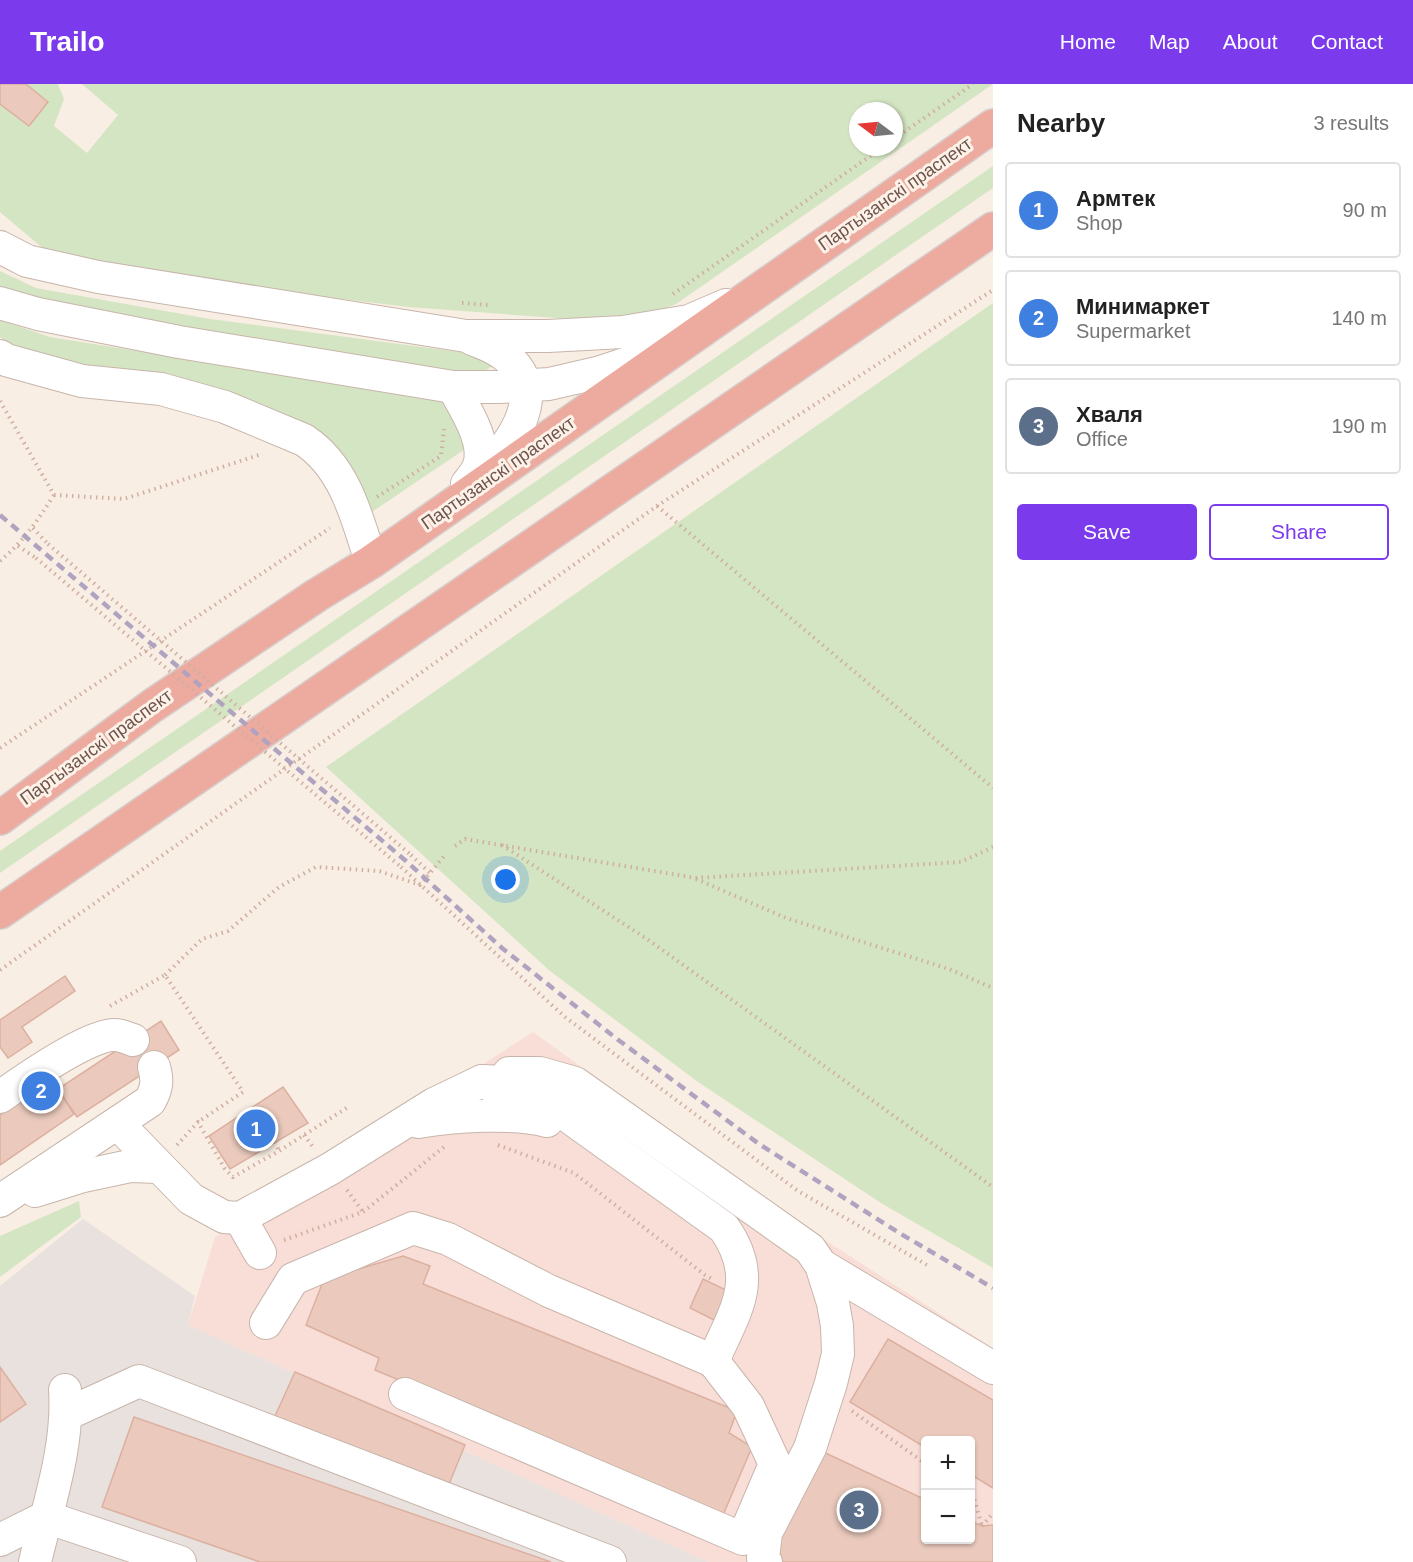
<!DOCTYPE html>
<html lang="en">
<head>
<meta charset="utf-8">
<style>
  :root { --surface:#fff; --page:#f2f2f2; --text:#222; --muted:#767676; --line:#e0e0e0; --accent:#7c3aed }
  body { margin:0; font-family:Arial,sans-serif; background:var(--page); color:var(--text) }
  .controls { position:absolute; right:18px; bottom:18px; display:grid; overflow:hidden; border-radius:6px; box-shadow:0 2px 4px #0004 }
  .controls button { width:54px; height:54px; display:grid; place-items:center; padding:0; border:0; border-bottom:2px solid var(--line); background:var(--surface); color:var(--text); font:30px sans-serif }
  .compass { position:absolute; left:849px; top:18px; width:54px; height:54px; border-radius:50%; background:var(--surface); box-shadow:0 2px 4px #0004; rotate:286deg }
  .you { position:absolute; left:506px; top:796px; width:21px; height:21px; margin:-15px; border:4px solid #fff; border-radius:50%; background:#1a73e8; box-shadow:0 0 0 9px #1a73e833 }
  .badge { display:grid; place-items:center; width:39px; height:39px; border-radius:50%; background:var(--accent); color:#fff; font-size:20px; font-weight:700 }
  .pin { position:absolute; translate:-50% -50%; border:3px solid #fff; box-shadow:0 2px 6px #0006 }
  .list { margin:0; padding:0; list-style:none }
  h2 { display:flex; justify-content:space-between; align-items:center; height:78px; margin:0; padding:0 24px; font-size:26px }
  h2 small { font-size:20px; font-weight:400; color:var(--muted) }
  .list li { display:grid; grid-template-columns:39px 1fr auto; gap:18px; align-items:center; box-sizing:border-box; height:96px; margin:0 12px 12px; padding:0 12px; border:2px solid var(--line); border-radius:6px }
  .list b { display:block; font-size:22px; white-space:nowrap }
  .list p { margin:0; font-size:20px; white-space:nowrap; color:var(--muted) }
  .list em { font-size:20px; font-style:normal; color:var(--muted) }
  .actions { display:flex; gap:12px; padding:18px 24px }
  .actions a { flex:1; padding:14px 0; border:2px solid var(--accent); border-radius:6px; text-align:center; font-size:21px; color:var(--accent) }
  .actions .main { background:var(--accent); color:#fff }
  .map { position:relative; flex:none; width:993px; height:1478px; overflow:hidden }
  header { display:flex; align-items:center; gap:36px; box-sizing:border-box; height:84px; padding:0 30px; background:var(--accent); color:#fff }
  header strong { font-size:28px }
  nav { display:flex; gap:33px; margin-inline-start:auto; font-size:21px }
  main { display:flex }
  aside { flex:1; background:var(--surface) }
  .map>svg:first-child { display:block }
  .commercial { fill:#f8ded7; fill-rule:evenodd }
  .industrial { fill:#e9e1dd }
  .green { fill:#d4e5c3; fill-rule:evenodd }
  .building { fill:#ebcabd; stroke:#dcb0a0; stroke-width:1.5 }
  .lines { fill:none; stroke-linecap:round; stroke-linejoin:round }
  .minor-casing { stroke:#c8b5ab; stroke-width:34 }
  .highway-casing { stroke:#d6cfcd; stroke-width:36 }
  .path { stroke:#d0aea1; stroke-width:4; stroke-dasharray:1.5 4.5; stroke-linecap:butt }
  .minor { stroke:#fff; stroke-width:32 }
  .highway { stroke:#edaba0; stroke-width:33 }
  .rail { stroke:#b0a3c0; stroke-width:4.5; stroke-dasharray:9 6; stroke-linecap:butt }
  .path-bridge { stroke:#d0aea1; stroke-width:4; stroke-dasharray:1.5 4.5; stroke-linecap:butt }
  .labels { text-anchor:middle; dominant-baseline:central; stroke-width:6; stroke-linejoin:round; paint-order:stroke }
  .street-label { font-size:18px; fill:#6e544c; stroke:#fdf2e8 }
</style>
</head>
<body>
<header>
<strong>Trailo</strong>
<nav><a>Home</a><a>Map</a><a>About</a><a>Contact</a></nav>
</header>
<main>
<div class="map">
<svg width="993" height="1478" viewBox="0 0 993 1478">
  <rect width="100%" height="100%" fill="#f9eee3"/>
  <path class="commercial" d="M533,948L792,1135L993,1264V1478H708L188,1241L215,1153ZM926,1356H970V1456H926Z"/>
  <polygon class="industrial" points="83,1135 195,1212 188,1241 708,1478 0,1478 0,1202"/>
  <g class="green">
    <path d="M0,0H58L64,15L54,42L87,69L118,31L82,0H993L676,220L638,235H570L408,223L178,195L52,172L0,128ZM858,27H894V63H858Z"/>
    <polygon points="993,82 993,104 0,789 0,767"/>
    <polygon points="0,187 36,204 210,235 482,271 491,277 491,283 478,291 200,252 0,209"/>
    <polygon points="993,219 993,1184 881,1119 698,998 550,887 326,683"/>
    <polygon points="0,236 50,253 156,270 434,307 462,338 471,361 366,432 342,378 116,288 51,274 9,259 0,253"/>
    <polygon points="79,1117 81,1133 0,1193 0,1152"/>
  </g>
  <g class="building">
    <polygon points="0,0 26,0 48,18 29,42 0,20"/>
    <polygon points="65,892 75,907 22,943 32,958 8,974 0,963 0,936"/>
    <polygon points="161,937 179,966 77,1033 58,1005"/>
    <polygon points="53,998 74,1030 0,1081 0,1031 13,1020 38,1003"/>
    <polygon points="283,1003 308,1039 230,1085 209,1052"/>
    <polygon points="403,1172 430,1182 423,1200 737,1327 729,1349 752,1363 723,1431 375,1286 379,1274 306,1241 324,1195"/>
    <polygon points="703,1195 728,1207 714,1236 690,1224"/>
    <polygon points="888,1255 993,1316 993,1404 970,1390 970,1356 926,1356 926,1364 850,1318"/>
    <polygon points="0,1283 26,1320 0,1338"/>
    <polygon points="295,1288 465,1361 447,1405 275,1332"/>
    <polygon points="134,1333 551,1478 260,1478 102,1423"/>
    <polygon points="819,1366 926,1416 926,1456 970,1456 970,1437 982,1442 993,1441 993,1478 771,1478"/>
  </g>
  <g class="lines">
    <g class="minor-casing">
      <g id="minor">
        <polyline points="0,163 27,177 98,193 466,252 548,252 623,248 689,237 726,221"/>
        <polyline points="0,219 38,230 179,258 453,303 500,303 549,300 601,288 664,267"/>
        <path d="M472,255C485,260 499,265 509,275C551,314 506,366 477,396"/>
        <path d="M0,272L6,276L82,297L161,305L225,323L304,356C345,383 357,433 371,478"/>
        <path d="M453,303C464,323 489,360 478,384C476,389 471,395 467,400"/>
        <path d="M0,1013C21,998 91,949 115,951C121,951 127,954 133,956"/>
        <path d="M418,1038C453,1032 512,1028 547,1037"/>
        <polyline points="118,1040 191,1115 224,1133 240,1134 330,1085 434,1020 482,997 503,998 509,989 540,989 575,999 810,1165 821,1181 833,1219 837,1242 838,1270 831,1299 810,1364 766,1449 763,1474 766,1478"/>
        <polyline points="35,1107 83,1092 130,1082 158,1083"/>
        <path d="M0,1117L150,1017C157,1004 158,997 154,983"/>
        <polyline points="240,1134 260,1169"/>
        <polyline points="821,1181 993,1284"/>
        <path d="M266,1239L293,1195L413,1144L448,1155L549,1207L713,1277C735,1227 760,1195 724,1144L562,1028L519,1016L482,997"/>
        <polyline points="405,1310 743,1455 775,1380 748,1322 713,1277"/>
        <polyline points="67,1330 139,1297 610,1478"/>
        <polyline points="0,1456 46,1433 180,1478"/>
        <path d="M35,1478C48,1422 69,1363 65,1306"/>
      </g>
    </g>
    <g class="highway-casing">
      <g id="highway">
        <polyline points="0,734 152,622 317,511 371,478 993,42"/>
        <polyline points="0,828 993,145"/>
      </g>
    </g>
    <g class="path">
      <polyline points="894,55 973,0"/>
      <polyline points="673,210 883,63"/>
      <polyline points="462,219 488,221"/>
      <polyline points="0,317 54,411"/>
      <polyline points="54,411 124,415 262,370"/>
      <polyline points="377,413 441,372 444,345"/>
      <polyline points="657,422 993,704"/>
      <polyline points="33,444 48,460"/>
      <polyline points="18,462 36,474"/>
      <path d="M0,477C24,457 37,437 54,411"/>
      <polyline points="0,664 330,444"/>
      <polyline points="502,761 647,855 993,1103"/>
      <polyline points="455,762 465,755 695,794 961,778 993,763"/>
      <polyline points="411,771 431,790"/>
      <polyline points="401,783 565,933 798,1107 927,1181"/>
      <polyline points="696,795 786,834 949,885 993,904"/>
      <polyline points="0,886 657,422 993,206"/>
      <polyline points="165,891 202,855 228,847 279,803 316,783 379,787 420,801 445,771"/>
      <polyline points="110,922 165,891 243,1008 198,1038"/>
      <polyline points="304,1051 313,1063"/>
      <polyline points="275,1058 279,1067"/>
      <polyline points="177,1061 198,1038 225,1085 233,1093 279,1067 348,1023"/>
      <polyline points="498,1061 574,1089 705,1191 714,1196"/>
      <polyline points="347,1106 363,1128"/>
      <polyline points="284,1156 363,1128 444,1063"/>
      <polyline points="852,1327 926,1380"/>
      <polyline points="970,1412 974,1414 982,1442"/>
      <polyline points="982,1442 993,1429"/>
    </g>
    <use href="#minor" class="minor"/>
    <use href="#highway" class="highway"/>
    <polyline class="rail" points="0,431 406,777 502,864 617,955 759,1060 901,1150 993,1204"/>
    <g class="path-bridge">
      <polyline points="48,460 411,771"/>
      <polyline points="36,474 401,783"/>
    </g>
  </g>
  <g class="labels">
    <g class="street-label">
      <text transform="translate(895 110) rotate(-35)">Партызанскі праспект</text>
      <text transform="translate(498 389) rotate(-35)">Партызанскі праспект</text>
      <text transform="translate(96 663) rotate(-36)">Партызанскі праспект</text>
    </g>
  </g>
</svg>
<div class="controls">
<button>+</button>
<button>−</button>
</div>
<svg class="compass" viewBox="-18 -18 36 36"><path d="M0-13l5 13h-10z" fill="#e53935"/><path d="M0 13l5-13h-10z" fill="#767676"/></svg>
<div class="you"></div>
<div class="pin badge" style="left:256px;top:1045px;background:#3f7fe0">1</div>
<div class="pin badge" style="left:41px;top:1007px;background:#3f7fe0">2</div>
<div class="pin badge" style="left:859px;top:1426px;background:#5c6f8a">3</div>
</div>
<aside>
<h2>Nearby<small>3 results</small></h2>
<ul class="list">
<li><span class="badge" style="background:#3f7fe0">1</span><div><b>Армтек</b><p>Shop</p></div><em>90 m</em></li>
<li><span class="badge" style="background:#3f7fe0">2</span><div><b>Минимаркет</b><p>Supermarket</p></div><em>140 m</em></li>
<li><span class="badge" style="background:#5c6f8a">3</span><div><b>Хваля</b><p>Office</p></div><em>190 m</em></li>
</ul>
<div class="actions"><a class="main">Save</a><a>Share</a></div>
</aside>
</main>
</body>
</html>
